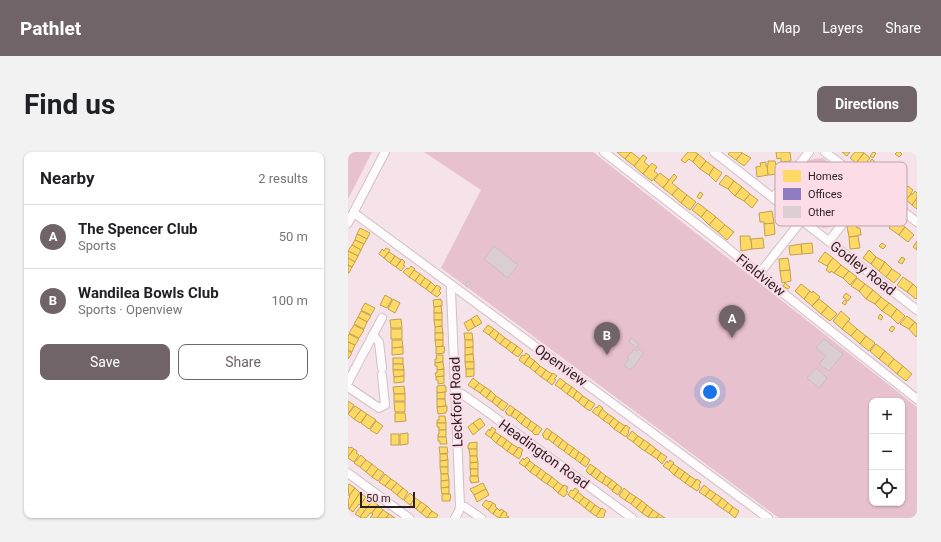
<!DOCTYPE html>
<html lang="en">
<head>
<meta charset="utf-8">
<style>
  :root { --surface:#fff; --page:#f2f2f2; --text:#202124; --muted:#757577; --line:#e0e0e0; --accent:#716468 }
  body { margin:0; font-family:Roboto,sans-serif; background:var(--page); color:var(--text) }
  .controls { position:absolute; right:12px; bottom:12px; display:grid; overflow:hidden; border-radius:8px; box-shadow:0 1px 3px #0004 }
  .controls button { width:36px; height:36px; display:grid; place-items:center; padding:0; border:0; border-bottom:1px solid var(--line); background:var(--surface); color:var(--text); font:20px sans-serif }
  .scale { position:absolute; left:12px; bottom:10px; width:55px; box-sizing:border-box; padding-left:4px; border:2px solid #2a1f22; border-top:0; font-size:11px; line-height:14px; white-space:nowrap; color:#2a1f22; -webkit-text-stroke:3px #fcdce6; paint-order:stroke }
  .you { position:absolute; left:362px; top:240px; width:14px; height:14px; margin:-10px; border:3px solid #fff; border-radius:50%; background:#1a73e8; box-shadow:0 0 0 6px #1a73e833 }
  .badge { display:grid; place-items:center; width:26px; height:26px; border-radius:50%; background:var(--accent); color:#fff; font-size:13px; font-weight:700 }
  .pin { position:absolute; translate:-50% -33px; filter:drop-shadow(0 1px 2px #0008) }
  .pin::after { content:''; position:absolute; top:21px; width:14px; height:12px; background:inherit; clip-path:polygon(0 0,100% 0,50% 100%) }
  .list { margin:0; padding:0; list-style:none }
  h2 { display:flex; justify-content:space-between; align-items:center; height:52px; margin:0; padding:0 16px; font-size:17px }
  h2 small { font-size:13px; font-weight:400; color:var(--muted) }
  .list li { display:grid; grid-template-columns:26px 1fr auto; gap:12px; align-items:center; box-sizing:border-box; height:64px; padding:0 16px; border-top:1px solid var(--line) }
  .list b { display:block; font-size:15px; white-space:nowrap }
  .list p { margin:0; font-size:13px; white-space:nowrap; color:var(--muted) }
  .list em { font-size:13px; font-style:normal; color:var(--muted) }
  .actions { display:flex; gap:8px; padding:12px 16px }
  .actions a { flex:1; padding:9px 0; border:1px solid var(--accent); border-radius:8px; text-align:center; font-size:14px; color:var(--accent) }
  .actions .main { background:var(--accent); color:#fff }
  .icon { flex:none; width:22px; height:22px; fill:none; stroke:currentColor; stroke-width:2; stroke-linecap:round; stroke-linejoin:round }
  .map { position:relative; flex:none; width:569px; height:366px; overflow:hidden; border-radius:8px }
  header { display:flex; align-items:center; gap:24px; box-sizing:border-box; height:56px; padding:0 20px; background:var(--accent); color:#fff }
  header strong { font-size:19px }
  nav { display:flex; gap:22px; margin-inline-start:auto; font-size:14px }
  .intro { display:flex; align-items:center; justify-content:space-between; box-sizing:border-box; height:96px; padding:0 24px }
  h1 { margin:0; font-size:28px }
  .button { padding:10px 18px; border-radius:8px; background:var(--accent); color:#fff; font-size:14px; font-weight:700 }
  main { display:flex; gap:24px; padding:0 24px }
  aside { flex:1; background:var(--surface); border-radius:8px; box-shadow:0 1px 3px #0004 }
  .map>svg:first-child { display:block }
  .green { fill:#e8c1ce; fill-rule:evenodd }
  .homes { fill:#ffd966; stroke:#bfa152 }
  .building { fill:#dbced2; stroke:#cbbec2 }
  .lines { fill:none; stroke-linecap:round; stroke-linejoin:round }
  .minor-casing { stroke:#cec1c5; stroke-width:10 }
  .minor { stroke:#fefbfc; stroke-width:8 }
  .labels { text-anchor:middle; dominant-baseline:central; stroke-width:4; stroke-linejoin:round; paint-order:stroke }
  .street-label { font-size:14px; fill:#2a1f22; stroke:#fcdce6 }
  .key { fill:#fcdce6; stroke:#bda3ab; stroke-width:1 }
  .key-label { font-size:11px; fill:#2a1f22 }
</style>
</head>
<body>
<header>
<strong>Pathlet</strong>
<nav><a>Map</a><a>Layers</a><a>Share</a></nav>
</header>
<div class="intro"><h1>Find us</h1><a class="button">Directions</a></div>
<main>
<aside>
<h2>Nearby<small>2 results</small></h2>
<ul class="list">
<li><span class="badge">A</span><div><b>The Spencer Club</b><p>Sports</p></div><em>50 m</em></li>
<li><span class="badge">B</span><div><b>Wandilea Bowls Club</b><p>Sports · Openview</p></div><em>100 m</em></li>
</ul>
<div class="actions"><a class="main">Save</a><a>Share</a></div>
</aside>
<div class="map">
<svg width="569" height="366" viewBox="0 0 569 366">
  <rect width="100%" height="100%" fill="#f5e3e9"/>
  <g class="green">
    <polygon points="0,0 24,0 0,47"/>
    <path d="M76,0H245L569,255V366H431L93,116L133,38ZM524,249H554V351H524Z"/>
    <polygon points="475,6 509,34 510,45 487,74 475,76 440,51 438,38 460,8"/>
  </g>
  <g class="homes">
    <polygon points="269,0 283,0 277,7"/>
    <polygon points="283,0 292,7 286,14 277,7"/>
    <polygon points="340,0 347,0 350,2 345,10 341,7 337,11 333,8"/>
    <polygon points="382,0 393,0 394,1 388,8 380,2"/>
    <polygon points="428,0 442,0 443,9 433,10 433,6 429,7"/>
    <polygon points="494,0 502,0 499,4"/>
    <polygon points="507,0 514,0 516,1 508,11 502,6"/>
    <polygon points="525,0 528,1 525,6 522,4"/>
    <polygon points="549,0 552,0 554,2 551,5 547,2"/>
    <polygon points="394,1 403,6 396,14 388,8"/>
    <polygon points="516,1 522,6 514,16 508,11"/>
    <polygon points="350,2 358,9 352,17 345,10"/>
    <polygon points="295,3 299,6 296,10 301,14 295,22 286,14"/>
    <polygon points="524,7 528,11 526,13 529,16 524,22 518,18 522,13 520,12"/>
    <polygon points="358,9 366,15 361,23 352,17"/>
    <polygon points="420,9 427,9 428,13 431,12 432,22 420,23 419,14 420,13"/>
    <polygon points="418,10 418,14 419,14 420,23 409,25 408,15 413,14 412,11"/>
    <polygon points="304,11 309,15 306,19 310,22 304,29 295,22"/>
    <polygon points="366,15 374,21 368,30 361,23"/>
    <polygon points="312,21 321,28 315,36 306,28"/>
    <polygon points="326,22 329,25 324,31 330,36 324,43 315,36"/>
    <polygon points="378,23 386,29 380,37 371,32"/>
    <polygon points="386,29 394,35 387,44 380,37"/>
    <polygon points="560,34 565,38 563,41 563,42 558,48 552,44"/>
    <polygon points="394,35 402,42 396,49 387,44"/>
    <polygon points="330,36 339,43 333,51 324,43"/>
    <polygon points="567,39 569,41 569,46 564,53 558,48 563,42 565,42"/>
    <polygon points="352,40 355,42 352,47 349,45"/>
    <polygon points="402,42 410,48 404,56 396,49"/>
    <polygon points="339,43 348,50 342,58 333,51"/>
    <polygon points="569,46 569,57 564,53"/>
    <polygon points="350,51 359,58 353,65 344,58"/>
    <polygon points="359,58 368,65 361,73 353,65"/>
    <polygon points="424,59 426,71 416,72 416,70 412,70 411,61"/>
    <polygon points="368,65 377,73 370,80 361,73"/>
    <polygon points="547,68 557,75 551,83 541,76"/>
    <polygon points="426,71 427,82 417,84 416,72"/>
    <polygon points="509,72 509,76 512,76 513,83 510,83 510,84 501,85 499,74"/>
    <polygon points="377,73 386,80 379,88 370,80"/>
    <polygon points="557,75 566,83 560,90 551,83"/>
    <polygon points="12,76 22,81 19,87 9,82"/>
    <polygon points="9,82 19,87 16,92 7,88"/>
    <polygon points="392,84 402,84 402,88 403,87 404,97 393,99"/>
    <polygon points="510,84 512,96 502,97 501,85"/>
    <polygon points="415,86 416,96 404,97 403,87"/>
    <polygon points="7,88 16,92 13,98 4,93"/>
    <polygon points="569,89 569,98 565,95"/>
    <polygon points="464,91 465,101 454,102 453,92"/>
    <polygon points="534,91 538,94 535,97 531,94"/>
    <polygon points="453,92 454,102 442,103 441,94"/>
    <polygon points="4,93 13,98 10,104 0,99"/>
    <polygon points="38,96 42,98 36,106 31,102 34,97 36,99"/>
    <polygon points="521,98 528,105 523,112 515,106"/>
    <polygon points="0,99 10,104 7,110 0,106"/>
    <polygon points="41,100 47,104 42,111 36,106"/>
    <polygon points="477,100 485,106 479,114 470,109"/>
    <polygon points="47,104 53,108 48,115 42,111"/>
    <polygon points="528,105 537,110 531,119 523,112"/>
    <polygon points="554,105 557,107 554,112 550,110"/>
    <polygon points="0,106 7,110 4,115 0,113"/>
    <polygon points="440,106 442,118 432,119 431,107"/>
    <polygon points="485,106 493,113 486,121 483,119 482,121 478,118 480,115 479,114"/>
    <polygon points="54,107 57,110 55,113 57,114 53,119 48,115"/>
    <polygon points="537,110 544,117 538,125 531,119"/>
    <polygon points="0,113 4,115 1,121 0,121"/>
    <polygon points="493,113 501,119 495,126 486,121"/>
    <polygon points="63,114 67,117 61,125 55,120 59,116 61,117"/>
    <polygon points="544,117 553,123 546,131 538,125"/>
    <polygon points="66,118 72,122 67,129 61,125"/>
    <polygon points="442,118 443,129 434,131 432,119"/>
    <polygon points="501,119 509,125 502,133 495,126"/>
    <polygon points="72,122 77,126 72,133 67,129"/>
    <polygon points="555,125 565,132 559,140 549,133"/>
    <polygon points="77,126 83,130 78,137 72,133"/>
    <polygon points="509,126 517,132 511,139 503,134"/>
    <polygon points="83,130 88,135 83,141 78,137"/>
    <polygon points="437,131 442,135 440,137 435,134"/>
    <polygon points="453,132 462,139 456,147 447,139"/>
    <polygon points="517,132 525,138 518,147 511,139"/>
    <polygon points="565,132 569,136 569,146 568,147 559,140"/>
    <polygon points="89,133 93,136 91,139 93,141 89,145 83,141"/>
    <polygon points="525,138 533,145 527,152 518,147"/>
    <polygon points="462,139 464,141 465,139 472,145 464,154 456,147"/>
    <polygon points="498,141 503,145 500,149 495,145"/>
    <polygon points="37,143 44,147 39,156 32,153"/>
    <polygon points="533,145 541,151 534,159 527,152"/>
    <polygon points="45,147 52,151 47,161 40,157"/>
    <polygon points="93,147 93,149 94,149 94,154 86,155 85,148"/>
    <polygon points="471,147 480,154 473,162 464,154"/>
    <polygon points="497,148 499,150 497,153 494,151"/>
    <polygon points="17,151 27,156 23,163 13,158"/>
    <polygon points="541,151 549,157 543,165 534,159"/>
    <polygon points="93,154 94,161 86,161 86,155"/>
    <polygon points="480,154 489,162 482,169 473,162"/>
    <polygon points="549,157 557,164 550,172 543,165"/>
    <polygon points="13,159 23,164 19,170 10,165"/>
    <polygon points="493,159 502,167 494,177 485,169"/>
    <rect x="86" y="161" width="8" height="7"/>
    <polygon points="532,162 535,165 533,168 530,166"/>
    <polygon points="129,163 134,171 127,175 123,167"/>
    <polygon points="559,164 567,170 561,177 552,172"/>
    <polygon points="10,165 19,170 16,177 6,172"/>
    <polygon points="53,167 54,176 43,176 42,168"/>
    <polygon points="123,167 127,175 120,179 116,171"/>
    <polygon points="86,168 94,168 94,174 87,175"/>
    <polygon points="500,169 509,177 503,184 494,177"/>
    <polygon points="567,170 569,172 569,183 568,185 561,177"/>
    <polygon points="6,173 16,178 11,186 1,181"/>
    <polygon points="140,173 146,177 141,183 135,179"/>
    <polygon points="94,174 95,181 87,181 87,175"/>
    <polygon points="544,174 547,176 544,180 541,178"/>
    <rect x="43" y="177" width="11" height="10"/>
    <polygon points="146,177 151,181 147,188 141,183"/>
    <polygon points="509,177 518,184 512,192 503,184"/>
    <rect x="87" y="181" width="8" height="7"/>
    <polygon points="116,181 124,181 125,188 117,188"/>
    <polygon points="151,181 157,186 152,192 147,188"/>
    <polygon points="1,182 11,187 7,193 0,190 0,184"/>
    <polygon points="518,184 527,191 521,199 512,192"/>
    <polygon points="157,186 163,190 158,196 152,192"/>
    <polygon points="44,188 54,188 55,195 44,196"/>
    <polygon points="87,188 95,188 95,194 88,195"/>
    <polygon points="117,188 125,188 125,195 117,196"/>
    <polygon points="0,190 7,193 4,200 0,198"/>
    <polygon points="163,190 169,194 164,201 158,196"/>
    <polygon points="528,192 537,199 531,207 522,199"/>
    <polygon points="96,194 97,199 96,199 96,201 88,202 88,195"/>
    <polygon points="169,194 175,199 170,205 164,201"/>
    <polygon points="55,195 55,202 44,203 44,196"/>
    <polygon points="125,195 125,202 117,203 117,196"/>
    <polygon points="0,199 4,201 0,207"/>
    <polygon points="537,199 546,207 540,214 531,207"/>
    <polygon points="178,201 182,204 176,212 171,208 174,203 176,204"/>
    <polygon points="125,202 126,210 117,210 117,203"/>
    <polygon points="88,203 95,203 95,210 87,211 87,207 89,207"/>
    <polygon points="181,205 187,209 182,216 176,212"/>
    <rect x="45" y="206" width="10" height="6"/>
    <polygon points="546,207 555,214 549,222 540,214"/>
    <polygon points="187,209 192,214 187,220 182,216"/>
    <polygon points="95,210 96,217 89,218 89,214 87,214 87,211"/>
    <polygon points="117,210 126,210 126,217 118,217"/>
    <polygon points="45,212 55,212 56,218 45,218"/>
    <polygon points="192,214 198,218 193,225 187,220"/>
    <polygon points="555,214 564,222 558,229 549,222"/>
    <polygon points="96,217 96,224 88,225 87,221 89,221 89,218"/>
    <polygon points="118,217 126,217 126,224 118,225"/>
    <polygon points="45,218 56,218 56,224 46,225"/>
    <polygon points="198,218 204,222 199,229 193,225"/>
    <polygon points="205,221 209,224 206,227 208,228 204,233 199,229"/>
    <polygon points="56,224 56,230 46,231 46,225"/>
    <polygon points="96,224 96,231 90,232 90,228 88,228 88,225"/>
    <polygon points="125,226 131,231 126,237 120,233"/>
    <polygon points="212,226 218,231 213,237 207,233"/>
    <polygon points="131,231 137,235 132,241 126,237"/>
    <polygon points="218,231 224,235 219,242 213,237"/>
    <polygon points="97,233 97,235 98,235 98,240 89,241 89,234"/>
    <polygon points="56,234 57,242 46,242 45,235"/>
    <polygon points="137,235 143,239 138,246 132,241"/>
    <polygon points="224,235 229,239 225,246 219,242"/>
    <polygon points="143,239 148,244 144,250 138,246"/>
    <polygon points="229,239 235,244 230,250 225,246"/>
    <polygon points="97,240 97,247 89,247 89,241"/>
    <rect x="46" y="242" width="11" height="7"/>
    <polygon points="148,244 154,248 149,254 144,250"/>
    <polygon points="235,244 241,248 236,255 230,250"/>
    <polygon points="89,247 97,247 98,254 89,255"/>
    <polygon points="154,248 160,252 155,259 149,254"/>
    <polygon points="241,248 247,252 242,259 236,255"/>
    <polygon points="0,249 6,253 0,262"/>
    <polygon points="46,250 57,250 57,260 47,260"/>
    <polygon points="162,253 167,257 162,264 158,262 159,261 157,260"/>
    <polygon points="251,253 255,256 250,264 244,260 248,255 249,256"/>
    <polygon points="7,254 13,258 6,267 0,262"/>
    <polygon points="99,254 99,259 98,259 98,261 90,262 89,255"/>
    <polygon points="167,257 173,261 168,267 163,264"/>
    <polygon points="254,257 260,262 255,268 250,264"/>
    <polygon points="13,258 19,262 12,271 6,267"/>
    <polygon points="47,261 57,261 58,269 47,270"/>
    <polygon points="173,261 178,265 173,272 168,267"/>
    <polygon points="19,262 28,268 21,277 13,271"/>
    <polygon points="260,262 266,266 261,272 255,268"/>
    <polygon points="91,264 97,264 98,271 89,271 89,268 91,268"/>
    <polygon points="178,265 183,269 179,276 173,272"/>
    <polygon points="132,266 137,273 131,278 125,271"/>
    <polygon points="266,266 271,270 266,277 261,272"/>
    <polygon points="28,269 35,274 29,282 22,278"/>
    <polygon points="183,269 189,273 184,280 179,276"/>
    <polygon points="271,270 277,274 272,281 266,277"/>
    <polygon points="89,271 98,271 98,278 91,278 91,275 89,275"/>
    <polygon points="125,271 131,278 125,283 120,275"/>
    <polygon points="189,273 194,277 190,283 188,282 187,283 184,280"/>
    <polygon points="278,273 282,276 280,279 281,280 278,285 272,281"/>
    <polygon points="144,275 148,278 143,286 137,282 141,277 142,279"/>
    <polygon points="199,276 204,280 199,288 195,285 196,284 194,283"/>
    <polygon points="91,278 98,278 98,285 90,285 90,282 91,282"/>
    <polygon points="284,279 290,284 285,290 279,286"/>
    <polygon points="147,280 153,284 148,291 143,286"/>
    <polygon points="204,280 210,284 205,291 200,287"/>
    <polygon points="60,281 60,292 52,293 52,282"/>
    <rect x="43" y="282" width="8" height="11"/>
    <polygon points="153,284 159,288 154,295 148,291"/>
    <polygon points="210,284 215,288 210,295 205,291"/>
    <polygon points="290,284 296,288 291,295 285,290"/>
    <polygon points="90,285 98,285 99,292 92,292 92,289 90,289"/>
    <polygon points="159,288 164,292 159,299 154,295"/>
    <polygon points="215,288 220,292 216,299 210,295"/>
    <polygon points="296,288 302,292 297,299 291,295"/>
    <polygon points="129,290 129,297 120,297 120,293 121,293 121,291"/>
    <polygon points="164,292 170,296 165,303 159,299"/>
    <polygon points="220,292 226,296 221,303 216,299"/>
    <polygon points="302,292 308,297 303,303 297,299"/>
    <polygon points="0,295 2,296 3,295 6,297 0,305"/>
    <polygon points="91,295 99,295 100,301 92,302"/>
    <polygon points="171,295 175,298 173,301 174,302 171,307 165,303"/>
    <polygon points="226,296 231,300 227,307 221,303"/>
    <polygon points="6,297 9,299 8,301 11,303 6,310 0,306 0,305"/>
    <polygon points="121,297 129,297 129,304 122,304"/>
    <polygon points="308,297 313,301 309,307 303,303"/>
    <polygon points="231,300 237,304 232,311 227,307"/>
    <polygon points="313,301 319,305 314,312 309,307"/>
    <polygon points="92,302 99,302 100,308 92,309"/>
    <polygon points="13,303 18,308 12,315 6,311"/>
    <polygon points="122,304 129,304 130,310 122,311"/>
    <polygon points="237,304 242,308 238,315 232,311"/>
    <polygon points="179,305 182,308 177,315 171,311 175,306 176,308"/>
    <polygon points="18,308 24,312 18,320 12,315"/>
    <polygon points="100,308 100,315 92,315 92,309"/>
    <polygon points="322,308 326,311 321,318 315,314 319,309 320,311"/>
    <polygon points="182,309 187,313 182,320 177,315"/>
    <polygon points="130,310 130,317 122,317 122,311"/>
    <polygon points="24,312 30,317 24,325 18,320"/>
    <polygon points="242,312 248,316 242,323 238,319"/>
    <polygon points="325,312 331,316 326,323 321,318"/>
    <polygon points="187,313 193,317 188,324 182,320"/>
    <polygon points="92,315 100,315 100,322 93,322"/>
    <polygon points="248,316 253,320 248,327 243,323"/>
    <polygon points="331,316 337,320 332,327 326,323"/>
    <polygon points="30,317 36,321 30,329 24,325"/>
    <polygon points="122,317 130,317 130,324 123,324"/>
    <polygon points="193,317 198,321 193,328 188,324"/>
    <polygon points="253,320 258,324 254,331 248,327"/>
    <polygon points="337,320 342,324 337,331 332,327"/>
    <polygon points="198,321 204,325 199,332 193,328"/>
    <polygon points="37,322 43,327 37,334 31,330"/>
    <polygon points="93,322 100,322 101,328 93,329"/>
    <polygon points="122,324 130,324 131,330 123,331 123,329 122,329"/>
    <polygon points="258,324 264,328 259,334 254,331"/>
    <polygon points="342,324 348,328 343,335 337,331"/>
    <polygon points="204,325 210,330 205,336 199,332"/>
    <polygon points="43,327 49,331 43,338 37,334"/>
    <polygon points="349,327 353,330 351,333 352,335 349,339 343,335"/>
    <polygon points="101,328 101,335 93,336 93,329"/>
    <polygon points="264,328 269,332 264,338 259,334"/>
    <polygon points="210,330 215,334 210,341 205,336"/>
    <polygon points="49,331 55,336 49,343 43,338"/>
    <polygon points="135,331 138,337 126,343 122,337"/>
    <polygon points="1,332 7,336 1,344 0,333"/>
    <polygon points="269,332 274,336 270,343 264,339"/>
    <polygon points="216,333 220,335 218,339 220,340 216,345 210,341"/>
    <polygon points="356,333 362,338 357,344 351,340"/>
    <polygon points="101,335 101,342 94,342 93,336"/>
    <polygon points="7,336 12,341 1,357 0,348 2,345 1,344"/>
    <polygon points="55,336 60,340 55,348 49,343"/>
    <polygon points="227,336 231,339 225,347 220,343 223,338 225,339"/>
    <polygon points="276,336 282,341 277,348 271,344"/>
    <polygon points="138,337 141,343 129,350 126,343"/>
    <polygon points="362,338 368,342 363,348 357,344"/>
    <polygon points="230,340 236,345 231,351 225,347"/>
    <polygon points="12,341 18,345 12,353 11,352 5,360 1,357"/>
    <polygon points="62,341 67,346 62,353 56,348"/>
    <polygon points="282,341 288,345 283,352 277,348"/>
    <polygon points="94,342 102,342 103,346 102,346 102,349 94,349"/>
    <polygon points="368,342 374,346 369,353 363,348"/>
    <polygon points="18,345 24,349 12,365 7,362 13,354 12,353"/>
    <polygon points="236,345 242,349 237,356 231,351"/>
    <polygon points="288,345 294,349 288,356 283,352"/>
    <polygon points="67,346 73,350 68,357 62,353"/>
    <polygon points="374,346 380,351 375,357 369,353"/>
    <polygon points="138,348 141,350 142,349 145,351 140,358 134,353"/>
    <polygon points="24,349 30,353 24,361 22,361 18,366 13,366 12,365"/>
    <polygon points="242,349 247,353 242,360 237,356"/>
    <polygon points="294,349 299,353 294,361 288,356"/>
    <polygon points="73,350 79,354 73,361 68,357"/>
    <polygon points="145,351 148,353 147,354 149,356 145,362 140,358"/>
    <polygon points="380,351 385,355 381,361 375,357"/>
    <polygon points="30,353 35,358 29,366 22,366 25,362 24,361"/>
    <polygon points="247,353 253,357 248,364 242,360"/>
    <polygon points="299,353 305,358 300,365 294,361"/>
    <polygon points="79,354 84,359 79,366 73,361"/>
    <polygon points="385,355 391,359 387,366 381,361"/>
    <polygon points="149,356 152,359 153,357 156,359 151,366 145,362"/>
    <polygon points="254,356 258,359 256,362 257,363 255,366 251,366 248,364"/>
    <polygon points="35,358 41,362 38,366 29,366"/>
    <polygon points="305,358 311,362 308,366 302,366 300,365"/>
    <polygon points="84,359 90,363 88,366 79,366"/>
    <polygon points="156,359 159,361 158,363 161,365 160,366 151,366"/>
    <polygon points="41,362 47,366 38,366"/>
    <polygon points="311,362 317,366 308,366"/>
  </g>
  <g class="building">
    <polygon points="146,94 170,113 160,126 136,107"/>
    <polygon points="120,129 123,131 119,135 117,133"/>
    <polygon points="283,186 291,192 289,196 281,190"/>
    <polygon points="476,187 495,202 481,219 471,212 478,204 468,196"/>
    <polygon points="286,197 289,199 291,197 296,201 283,218 276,213 281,207 279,206"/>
    <polygon points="468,216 479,226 471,236 459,226"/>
  </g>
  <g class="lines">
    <g class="minor-casing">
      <g id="minor">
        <polyline points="256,0 377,94 411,122 569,247"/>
        <polyline points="366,0 569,158"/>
        <polyline points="477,0 569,70"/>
        <polyline points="425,46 461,0"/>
        <polyline points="6,61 420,366"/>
        <polyline points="0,71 37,0"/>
        <polyline points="481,89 524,35"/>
        <polyline points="411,122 454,68"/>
        <polyline points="104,133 103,135 103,139 112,354 111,359 107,366"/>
        <polyline points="25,183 34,166"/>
        <polyline points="0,230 25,183 31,190 34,216"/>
        <polyline points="0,235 31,256 37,253 34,223"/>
        <polyline points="108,241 114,242 134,256 284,366"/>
        <polyline points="0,321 61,366"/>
        <polyline points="112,354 117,355 133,366"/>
      </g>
    </g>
    <use href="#minor" class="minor"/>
  </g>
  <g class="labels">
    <g class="street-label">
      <text transform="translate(515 116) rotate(38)">Godley Road</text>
      <text transform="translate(413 123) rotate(39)">Fieldview</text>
      <text transform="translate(213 213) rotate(36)">Openview</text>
      <text transform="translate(108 250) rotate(-92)">Leckford Road</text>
      <text transform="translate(196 302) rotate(36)">Headington Road</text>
    </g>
  </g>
  <rect x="427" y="10" width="132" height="64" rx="6" class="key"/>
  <rect x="435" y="18" width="18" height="12" fill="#ffd966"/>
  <rect x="435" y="36" width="18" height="12" fill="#8e7cc3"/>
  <rect x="435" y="54" width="18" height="12" fill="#dbced2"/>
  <g class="key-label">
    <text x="460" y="28">Homes</text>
    <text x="460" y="46">Offices</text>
    <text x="460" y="64">Other</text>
  </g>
</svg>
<div class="controls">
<button>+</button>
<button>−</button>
<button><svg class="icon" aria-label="locate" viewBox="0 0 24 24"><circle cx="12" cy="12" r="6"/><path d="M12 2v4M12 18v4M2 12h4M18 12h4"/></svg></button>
</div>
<div class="scale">50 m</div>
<div class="you"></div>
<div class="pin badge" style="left:384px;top:186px">A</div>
<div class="pin badge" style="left:259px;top:203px">B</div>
</div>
</main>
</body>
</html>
